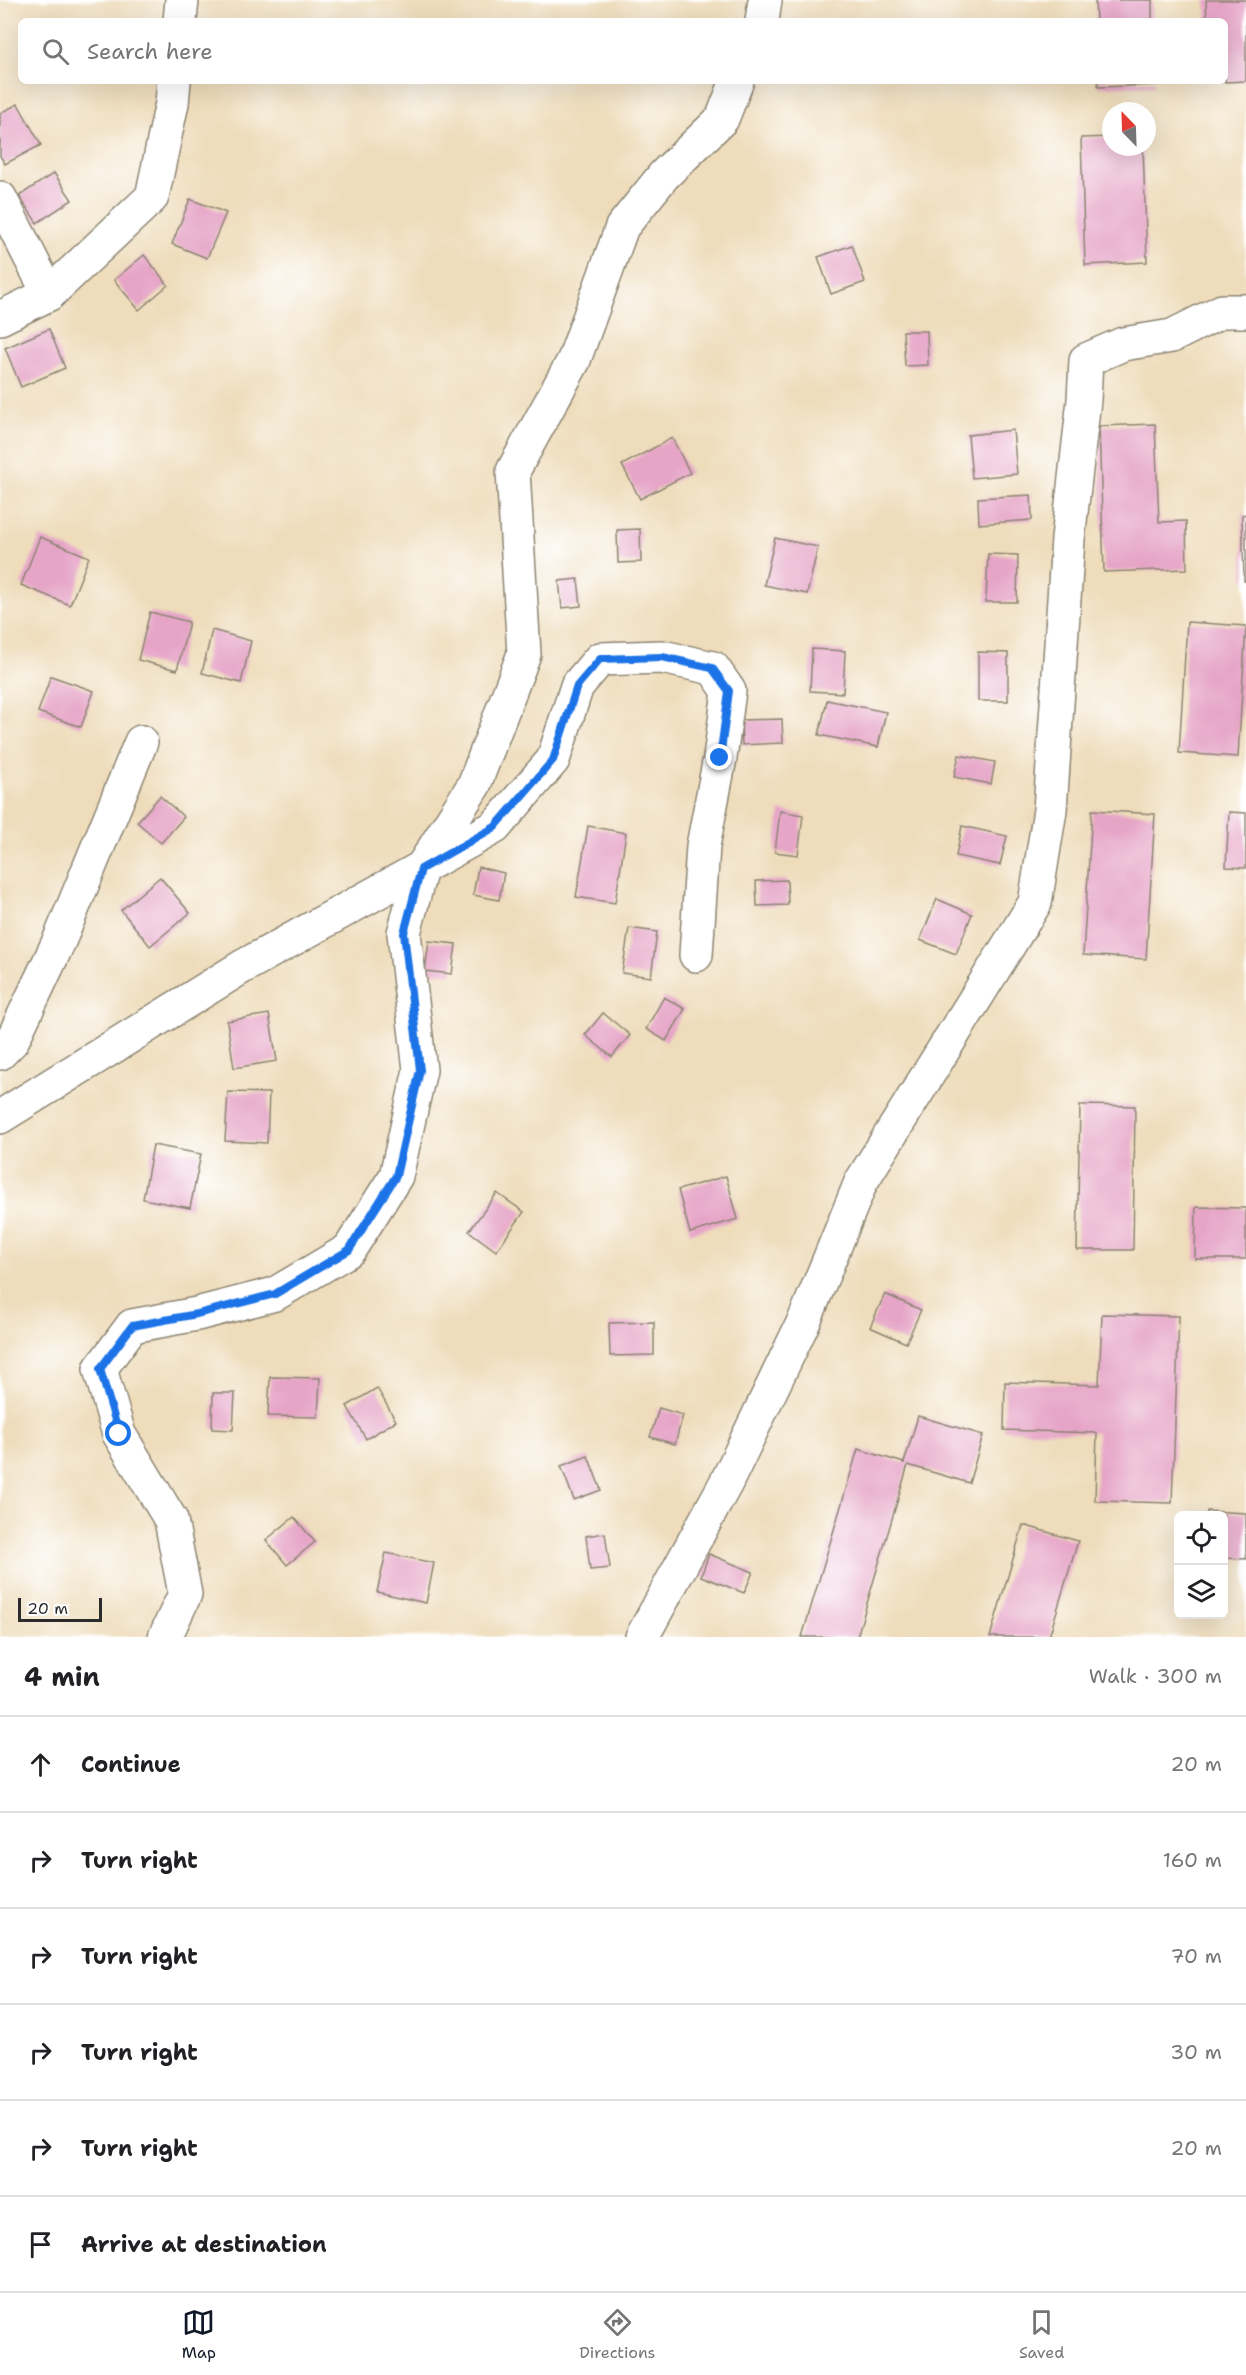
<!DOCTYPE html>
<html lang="en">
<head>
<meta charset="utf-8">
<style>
  :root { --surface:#fff; --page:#f2f2f2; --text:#202124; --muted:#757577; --line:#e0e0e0; --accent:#111827 }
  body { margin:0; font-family:"Shantell Sans",sans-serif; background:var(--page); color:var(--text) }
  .controls { position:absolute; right:18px; bottom:18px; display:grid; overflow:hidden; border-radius:9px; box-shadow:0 6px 24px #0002 }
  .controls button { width:54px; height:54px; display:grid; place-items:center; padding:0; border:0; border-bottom:2px solid var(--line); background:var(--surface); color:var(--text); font:30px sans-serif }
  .compass { position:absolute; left:1102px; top:102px; width:54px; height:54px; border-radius:50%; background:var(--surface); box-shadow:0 6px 24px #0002; rotate:337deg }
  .scale { position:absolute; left:18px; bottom:15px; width:84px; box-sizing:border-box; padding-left:6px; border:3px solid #2b2b2b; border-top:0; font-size:16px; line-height:21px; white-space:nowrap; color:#2b2b2b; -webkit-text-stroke:4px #fff; paint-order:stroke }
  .stop { position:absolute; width:18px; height:18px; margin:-14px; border:4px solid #1a73e8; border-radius:50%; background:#fff }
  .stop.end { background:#1a73e8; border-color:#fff; box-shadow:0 2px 6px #0008 }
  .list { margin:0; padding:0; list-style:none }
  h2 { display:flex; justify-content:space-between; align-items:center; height:78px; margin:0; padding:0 24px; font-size:26px }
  h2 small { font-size:20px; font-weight:400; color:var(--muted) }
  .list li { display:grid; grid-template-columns:39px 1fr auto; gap:18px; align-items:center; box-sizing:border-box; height:96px; padding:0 24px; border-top:2px solid var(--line) }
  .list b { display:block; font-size:22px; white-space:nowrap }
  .list em { font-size:20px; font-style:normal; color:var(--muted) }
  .icon { flex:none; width:33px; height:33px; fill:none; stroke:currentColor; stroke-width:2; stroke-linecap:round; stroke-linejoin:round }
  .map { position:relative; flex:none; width:1246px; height:1637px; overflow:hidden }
  .search { position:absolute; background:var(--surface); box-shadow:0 6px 24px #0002; left:18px; right:18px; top:18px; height:66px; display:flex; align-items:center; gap:15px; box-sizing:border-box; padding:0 21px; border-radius:9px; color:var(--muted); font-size:22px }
  .sheet { height:654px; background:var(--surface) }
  nav { display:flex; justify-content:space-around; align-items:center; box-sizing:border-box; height:84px; border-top:2px solid var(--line); background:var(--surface); font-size:16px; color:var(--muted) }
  nav a { display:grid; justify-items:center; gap:3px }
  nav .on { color:var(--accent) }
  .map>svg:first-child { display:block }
  .building { fill:#e6a5c7 }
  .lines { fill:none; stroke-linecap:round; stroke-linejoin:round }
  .minor-casing { stroke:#8c8472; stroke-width:36 }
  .minor { stroke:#fff; stroke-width:33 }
  .route { stroke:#1a73e8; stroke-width:8 }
</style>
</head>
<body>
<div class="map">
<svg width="1246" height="1637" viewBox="0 0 1246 1637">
  <rect width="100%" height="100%" fill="#fff"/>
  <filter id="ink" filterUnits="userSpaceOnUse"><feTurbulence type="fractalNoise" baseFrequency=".0167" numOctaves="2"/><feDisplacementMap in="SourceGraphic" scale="12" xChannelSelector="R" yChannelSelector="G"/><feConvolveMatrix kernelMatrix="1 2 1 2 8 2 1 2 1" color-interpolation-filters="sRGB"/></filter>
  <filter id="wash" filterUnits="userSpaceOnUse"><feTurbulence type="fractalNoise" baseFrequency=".008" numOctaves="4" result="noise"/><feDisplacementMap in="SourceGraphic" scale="24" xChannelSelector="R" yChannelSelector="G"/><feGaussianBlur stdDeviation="1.35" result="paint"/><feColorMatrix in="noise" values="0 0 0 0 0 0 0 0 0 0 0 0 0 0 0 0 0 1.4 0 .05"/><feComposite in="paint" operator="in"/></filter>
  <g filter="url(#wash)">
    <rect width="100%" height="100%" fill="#eedcba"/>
    <g id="blocks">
      <g class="building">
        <polygon points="1095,0 1152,0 1152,21 1096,21"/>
        <polygon points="1206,0 1246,0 1246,81 1225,82 1225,21 1207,21"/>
        <polygon points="1098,81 1154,81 1155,85 1098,87"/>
        <polygon points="18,104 41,145 5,164 0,156 0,113"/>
        <polygon points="1111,137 1111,147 1143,147 1147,262 1085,265 1081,138"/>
        <polygon points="54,173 72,200 37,223 19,196"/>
        <polygon points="190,199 226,213 207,258 172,244"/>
        <polygon points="852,245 865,282 831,294 818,257"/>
        <polygon points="144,255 168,285 139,310 114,280"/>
        <polygon points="49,329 65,368 21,387 5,348"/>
        <polygon points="903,331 927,331 928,365 905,366"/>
        <polygon points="1155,424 1159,522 1186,521 1187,569 1104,572 1099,426"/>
        <polygon points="1013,430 1017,474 972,478 968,435"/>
        <polygon points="672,438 690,473 640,499 622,465"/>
        <polygon points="1031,495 1032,520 979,524 978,498"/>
        <polygon points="1246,514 1246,581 1244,581 1242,515"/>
        <polygon points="640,529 641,562 618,563 617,530"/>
        <polygon points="40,537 89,557 70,605 21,585"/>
        <polygon points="775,538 818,547 807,594 764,585"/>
        <polygon points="988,554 1018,555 1017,602 986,602"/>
        <polygon points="578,579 581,606 562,608 559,581"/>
        <polygon points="150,612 189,622 177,670 138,660"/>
        <polygon points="1187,622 1246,626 1238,757 1179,753"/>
        <polygon points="212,630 251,641 241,683 202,673"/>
        <polygon points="812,649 845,651 843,693 810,691"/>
        <polygon points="978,652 1008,653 1008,701 978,701"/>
        <polygon points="51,676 94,691 81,727 38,712"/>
        <polygon points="827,700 886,712 878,747 819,735"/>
        <polygon points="782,719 783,743 742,745 741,720"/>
        <polygon points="959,755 995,762 991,784 954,777"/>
        <polygon points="160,796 184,817 161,843 137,822"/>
        <polygon points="1092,810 1155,814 1146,959 1083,955"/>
        <polygon points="780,811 803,815 798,855 775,852"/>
        <polygon points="1229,812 1246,813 1246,868 1226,867"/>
        <polygon points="588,826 626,833 615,903 576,897"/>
        <polygon points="962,826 1007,836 1000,865 956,856"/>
        <polygon points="478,867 504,873 499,900 473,895"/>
        <polygon points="160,877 190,913 150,946 121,910"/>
        <polygon points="787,880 788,905 757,906 756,881"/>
        <polygon points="937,899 972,914 956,954 920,940"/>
        <polygon points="629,928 657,932 651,977 622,973"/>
        <polygon points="429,941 456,944 452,974 425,971"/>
        <polygon points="664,997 685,1009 666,1041 646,1029"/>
        <polygon points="603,1013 630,1035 612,1057 585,1035"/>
        <polygon points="269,1014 277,1061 234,1068 227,1021"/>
        <polygon points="228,1092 269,1093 267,1143 225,1141"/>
        <polygon points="1080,1105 1135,1106 1133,1250 1077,1250"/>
        <polygon points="153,1145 201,1154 190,1208 143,1199"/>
        <polygon points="726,1176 738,1219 690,1233 678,1190"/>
        <polygon points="497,1193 524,1212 496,1251 469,1231"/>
        <polygon points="1196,1207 1246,1208 1246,1259 1195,1259"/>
        <polygon points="885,1294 921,1310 906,1343 870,1327"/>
        <polygon points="1102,1314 1179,1316 1172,1503 1095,1501 1097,1433 1004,1430 1005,1382 1099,1385"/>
        <polygon points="654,1322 654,1355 610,1356 609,1323"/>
        <polygon points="270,1377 320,1378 318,1417 268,1416"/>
        <polygon points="377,1388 396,1421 366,1439 347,1406"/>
        <polygon points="213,1393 235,1393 233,1430 212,1429"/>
        <polygon points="659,1408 683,1415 675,1444 650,1437"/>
        <polygon points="918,1416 983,1435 969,1483 908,1465 857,1637 802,1637 858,1449 904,1463"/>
        <polygon points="588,1456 601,1490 574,1500 561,1466"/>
        <polygon points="1207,1511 1246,1513 1246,1559 1224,1558 1224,1516 1207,1516"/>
        <polygon points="294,1517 315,1542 287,1565 266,1540"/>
        <polygon points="1023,1525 1078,1541 1049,1637 990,1637"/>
        <polygon points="605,1533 610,1568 590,1570 586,1536"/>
        <polygon points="386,1553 434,1563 426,1603 377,1592"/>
        <polygon points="709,1554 753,1572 744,1593 701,1576"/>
      </g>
    </g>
  </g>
  <g filter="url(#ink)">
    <use href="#blocks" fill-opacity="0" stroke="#8c8472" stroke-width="1.5"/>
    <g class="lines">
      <g class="minor-casing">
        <g id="minor">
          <polyline points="180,21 182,0"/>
          <polyline points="762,21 765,0"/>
          <polyline points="0,198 49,294"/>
          <polyline points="0,318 49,294 152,197 172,103 174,81"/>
          <polyline points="0,1053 12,1041 60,939 141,742"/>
          <polyline points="0,1117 242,967 495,827 553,760 577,686 600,659 662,657 713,668 729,691 720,758 703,846 696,955"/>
          <polyline points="165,1637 185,1594 171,1520 119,1434 100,1369 132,1326 197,1314 275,1294 349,1250 396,1176 420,1070 404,933 421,869 474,785 524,654 513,471 574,360 622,227 664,175 722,119 737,81"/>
          <polyline points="642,1637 727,1481 805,1319 861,1182 1035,903 1050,810 1068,539 1084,400 1086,360 1123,344 1172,336 1222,311 1246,311"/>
        </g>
      </g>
      <use href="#minor" class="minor"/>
    </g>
  </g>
  <g class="lines" filter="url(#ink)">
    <polyline class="route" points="119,1434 100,1369 132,1326 197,1314 275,1294 349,1250 396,1176 420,1070 404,933 421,869 495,827 553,760 577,686 600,659 662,657 712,668 729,691 720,758"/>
  </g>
</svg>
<div class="controls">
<button><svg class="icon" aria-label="locate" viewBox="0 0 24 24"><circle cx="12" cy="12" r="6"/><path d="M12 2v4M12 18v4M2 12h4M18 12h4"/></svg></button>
<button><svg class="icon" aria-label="layers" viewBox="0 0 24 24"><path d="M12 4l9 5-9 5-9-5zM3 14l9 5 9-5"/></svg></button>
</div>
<svg class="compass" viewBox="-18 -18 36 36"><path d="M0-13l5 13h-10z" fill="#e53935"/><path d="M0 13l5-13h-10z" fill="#757577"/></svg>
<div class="scale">20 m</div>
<div class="stop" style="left:119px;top:1434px"></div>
<div class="stop end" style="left:720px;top:758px"></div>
<div class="search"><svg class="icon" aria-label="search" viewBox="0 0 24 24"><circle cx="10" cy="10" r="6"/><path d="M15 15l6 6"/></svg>Search here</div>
</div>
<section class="sheet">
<h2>4 min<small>Walk · 300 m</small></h2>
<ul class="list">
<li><svg class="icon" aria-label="ahead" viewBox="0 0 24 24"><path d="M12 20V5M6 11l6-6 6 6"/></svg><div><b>Continue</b></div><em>20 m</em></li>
<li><svg class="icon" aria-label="right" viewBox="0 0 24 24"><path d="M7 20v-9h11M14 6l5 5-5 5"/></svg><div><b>Turn right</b></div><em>160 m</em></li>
<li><svg class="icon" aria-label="right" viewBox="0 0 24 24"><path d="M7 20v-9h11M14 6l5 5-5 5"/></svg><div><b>Turn right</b></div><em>70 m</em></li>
<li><svg class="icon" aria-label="right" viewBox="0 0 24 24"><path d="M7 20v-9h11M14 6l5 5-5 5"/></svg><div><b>Turn right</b></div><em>30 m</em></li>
<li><svg class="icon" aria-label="right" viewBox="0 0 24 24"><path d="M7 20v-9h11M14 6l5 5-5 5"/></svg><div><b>Turn right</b></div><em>20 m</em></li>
<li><svg class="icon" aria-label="arrive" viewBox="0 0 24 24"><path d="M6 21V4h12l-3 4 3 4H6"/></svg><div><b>Arrive at destination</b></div></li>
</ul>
</section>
<nav>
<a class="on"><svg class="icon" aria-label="map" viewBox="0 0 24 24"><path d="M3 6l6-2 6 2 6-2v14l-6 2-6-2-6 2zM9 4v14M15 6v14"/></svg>Map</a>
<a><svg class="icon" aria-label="directions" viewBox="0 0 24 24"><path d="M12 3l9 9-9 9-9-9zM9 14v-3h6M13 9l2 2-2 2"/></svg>Directions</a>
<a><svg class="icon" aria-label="saved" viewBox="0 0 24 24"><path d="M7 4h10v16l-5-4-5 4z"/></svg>Saved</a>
</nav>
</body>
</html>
